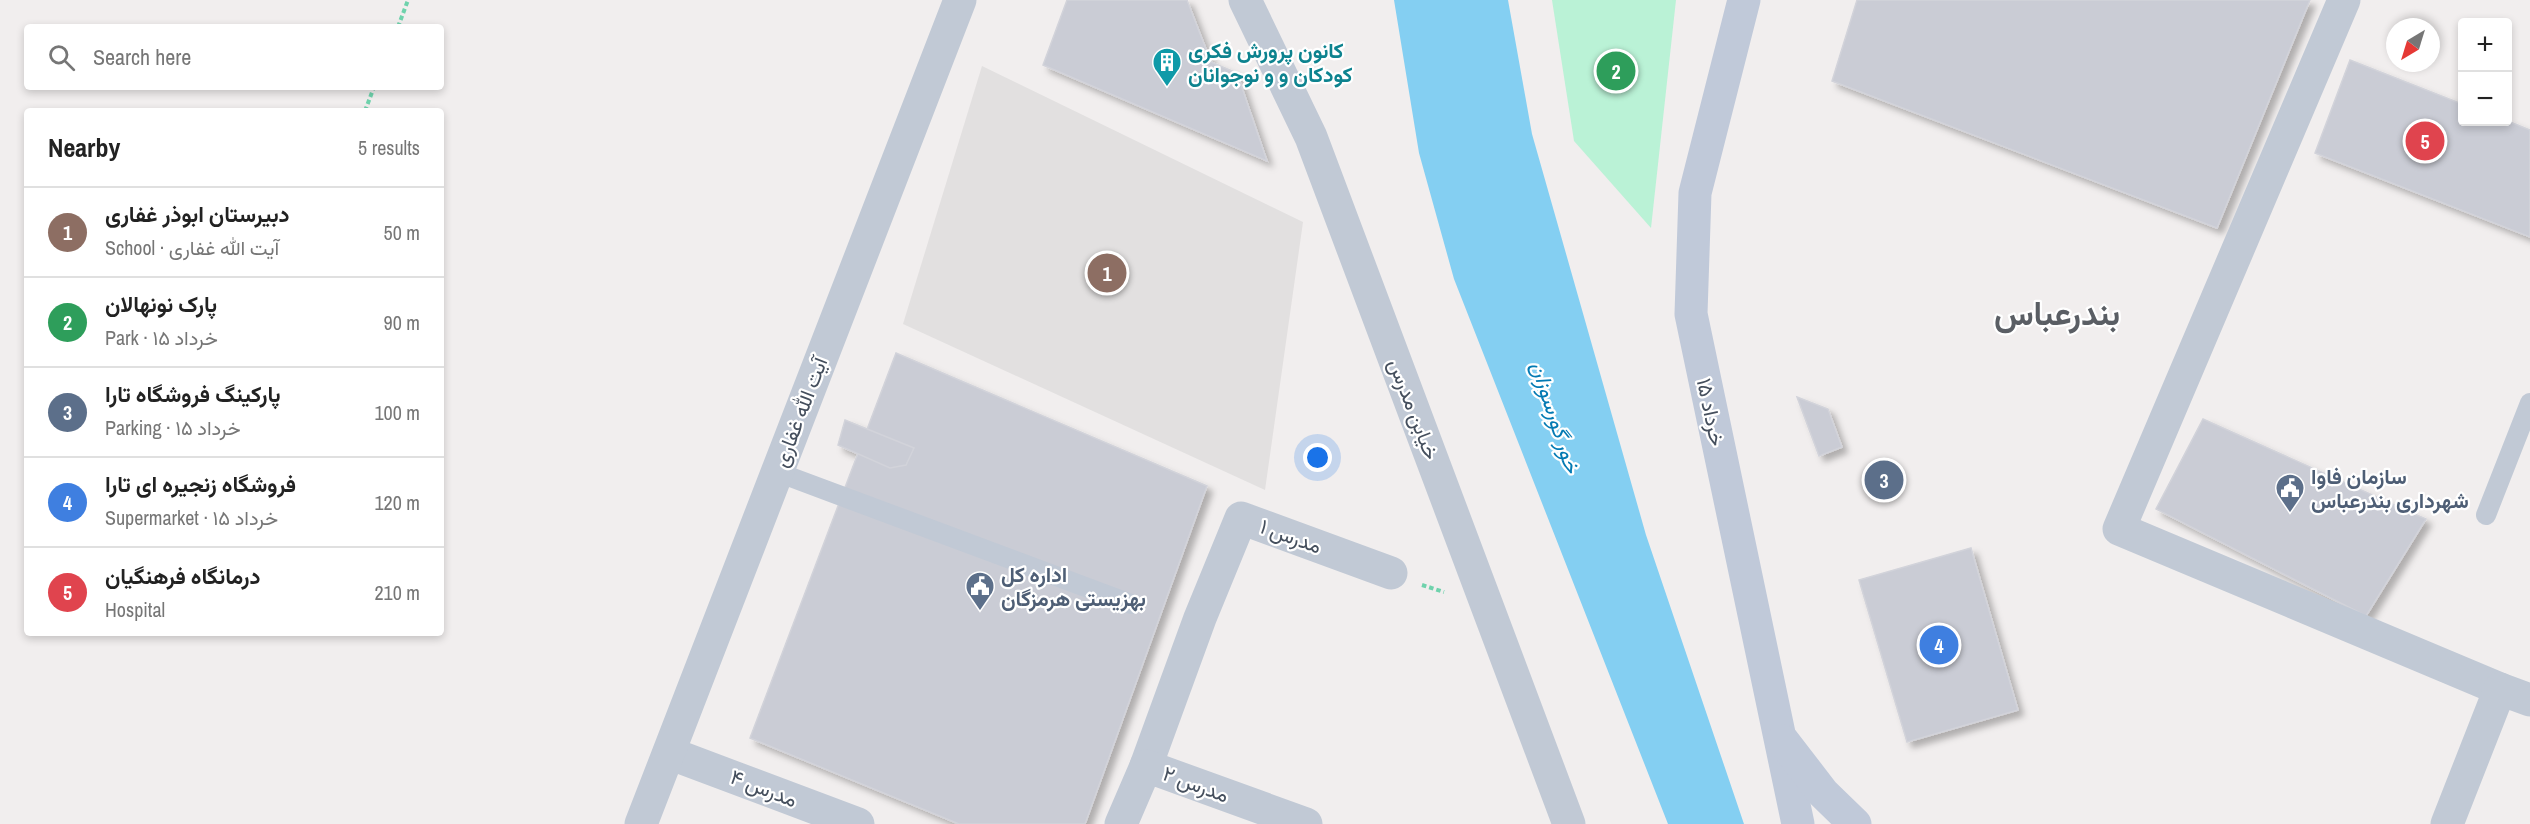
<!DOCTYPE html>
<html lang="en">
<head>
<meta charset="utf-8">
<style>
  :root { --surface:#fff; --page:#f6f6f6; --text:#222; --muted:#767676; --line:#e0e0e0; --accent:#0d56ed }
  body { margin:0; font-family:"Archivo Narrow",Vazirmatn,sans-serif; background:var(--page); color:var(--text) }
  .controls { position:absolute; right:18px; top:18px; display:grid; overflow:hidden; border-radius:6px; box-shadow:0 3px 9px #0003 }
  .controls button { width:54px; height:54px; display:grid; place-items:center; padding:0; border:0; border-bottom:2px solid var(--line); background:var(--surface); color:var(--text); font:30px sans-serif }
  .compass { position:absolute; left:2386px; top:18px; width:54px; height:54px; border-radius:50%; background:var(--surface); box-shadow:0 3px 9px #0003; rotate:218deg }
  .you { position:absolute; left:1318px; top:458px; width:21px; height:21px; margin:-15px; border:4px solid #fff; border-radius:50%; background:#1a73e8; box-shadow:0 0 0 9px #1a73e833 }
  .badge { display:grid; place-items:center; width:39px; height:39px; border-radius:50%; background:var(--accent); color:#fff; font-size:20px; font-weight:700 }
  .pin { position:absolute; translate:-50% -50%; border:3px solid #fff; box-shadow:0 2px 6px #0006 }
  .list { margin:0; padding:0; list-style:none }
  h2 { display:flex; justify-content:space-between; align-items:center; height:78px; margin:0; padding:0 24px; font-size:26px }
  h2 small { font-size:20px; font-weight:400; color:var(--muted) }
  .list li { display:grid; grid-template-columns:39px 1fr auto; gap:18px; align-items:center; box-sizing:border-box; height:90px; padding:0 24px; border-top:2px solid var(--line) }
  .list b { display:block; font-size:22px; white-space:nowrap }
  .list p { margin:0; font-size:20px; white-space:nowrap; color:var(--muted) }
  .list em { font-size:20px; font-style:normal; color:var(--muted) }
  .icon { flex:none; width:33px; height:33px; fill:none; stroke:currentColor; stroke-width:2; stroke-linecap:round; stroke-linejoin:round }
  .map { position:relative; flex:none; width:2530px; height:824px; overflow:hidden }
  .search { position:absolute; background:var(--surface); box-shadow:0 3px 9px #0003; left:24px; top:24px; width:420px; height:66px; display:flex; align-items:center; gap:15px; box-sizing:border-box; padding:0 21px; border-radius:6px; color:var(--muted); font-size:22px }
  .panel { position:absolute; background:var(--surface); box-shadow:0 3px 9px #0003; left:24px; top:108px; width:420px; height:528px; border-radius:6px }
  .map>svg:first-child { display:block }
  .education { fill:#e2e0e0 }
  .green { fill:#baf2d6 }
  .water { fill:#84cff2 }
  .building { fill:#caccd5; stroke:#d2d3da; stroke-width:1.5; filter:url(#shadow) }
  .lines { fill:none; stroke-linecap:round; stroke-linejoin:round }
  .path { stroke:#6fd2ac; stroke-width:4; stroke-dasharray:4.5 3; stroke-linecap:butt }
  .service { stroke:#c1c9d5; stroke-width:20 }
  .minor { stroke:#c1c9d5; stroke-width:33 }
  .tertiary { stroke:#c1c9d5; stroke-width:33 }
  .secondary { stroke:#c0c9d9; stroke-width:33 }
  .labels { text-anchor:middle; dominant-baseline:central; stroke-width:4.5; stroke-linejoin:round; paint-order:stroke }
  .culture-label { font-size:21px; font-weight:bold; fill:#0d838f; stroke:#fff; text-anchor:start }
  .street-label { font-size:21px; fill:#454f5d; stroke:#fff }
  .service-label { font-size:21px; font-weight:bold; fill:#4e5e75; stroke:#fff; text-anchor:start }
  .water-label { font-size:22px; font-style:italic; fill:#037ab3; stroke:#fff }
  .town-label { font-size:33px; font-weight:bold; fill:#5a5e64; stroke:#fff }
</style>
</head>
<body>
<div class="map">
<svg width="2530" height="824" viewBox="0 0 2530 824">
  <defs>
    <filter id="shadow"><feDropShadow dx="5.5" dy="5.5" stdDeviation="3" flood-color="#0004"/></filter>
  </defs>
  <rect width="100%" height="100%" fill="#f1eeee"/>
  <polygon class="education" points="982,66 1303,222 1265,490 903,324"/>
  <polygon class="green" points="1552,0 1676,0 1651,228 1574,141"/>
  <polygon class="water" points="1394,0 1508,0 1532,134 1646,535 1744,824 1668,824 1454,279 1419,153"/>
  <g class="building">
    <polygon points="1067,0 1187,0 1211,62 1237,73 1267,161 1043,65"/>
    <polygon points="1857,0 2310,0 2217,228 1832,81"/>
    <polygon points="2350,60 2462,104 2462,122 2508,121 2530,130 2530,237 2315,153"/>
    <polygon points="896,353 1207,486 1085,824 959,824 750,738"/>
    <polygon points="1797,397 1828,409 1842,447 1819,456"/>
    <polygon points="2203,419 2426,519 2366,616 2156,509"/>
    <polygon points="845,420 914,448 906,465 890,468 838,445"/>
    <polygon points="1971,548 2018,710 1907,742 1859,580"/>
  </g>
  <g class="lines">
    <g class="path">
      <polyline points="398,27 408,0"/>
      <polyline points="365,111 374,87"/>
      <polyline points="1422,585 1444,592"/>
    </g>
    <g class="service">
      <polyline points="777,472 1131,604"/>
      <polyline points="2486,515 2530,403"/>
    </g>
    <g class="minor">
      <polyline points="2344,0 2119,529 2500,689"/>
      <polyline points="669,753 858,824"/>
      <polyline points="1146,766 1200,618 1241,518 1391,573"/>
      <polyline points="1121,824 1146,766 1306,824"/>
      <polyline points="2447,824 2500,689 2530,700"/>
    </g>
    <g class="tertiary">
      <polyline points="1245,0 1311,137 1569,824"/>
      <polyline points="641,824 960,0"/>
    </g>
    <g class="secondary">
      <polyline points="1744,0 1695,193 1691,314 1798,824"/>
      <polyline points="1783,741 1823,793 1855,824"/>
    </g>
  </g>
  <defs>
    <g id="building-pin" transform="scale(1.5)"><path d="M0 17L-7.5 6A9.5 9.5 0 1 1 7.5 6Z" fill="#0f9aa8" stroke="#fff"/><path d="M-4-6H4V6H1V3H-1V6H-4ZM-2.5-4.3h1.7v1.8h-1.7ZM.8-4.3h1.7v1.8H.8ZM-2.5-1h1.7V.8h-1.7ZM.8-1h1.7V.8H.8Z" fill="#fff"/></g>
    <g id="civic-pin" transform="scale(1.5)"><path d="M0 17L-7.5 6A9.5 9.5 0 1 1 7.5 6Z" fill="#5c6f8a" stroke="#fff"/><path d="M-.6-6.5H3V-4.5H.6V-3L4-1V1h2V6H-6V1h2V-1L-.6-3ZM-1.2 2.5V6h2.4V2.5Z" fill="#fff"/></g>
  </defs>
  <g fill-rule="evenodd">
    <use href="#building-pin" x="1167" y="62"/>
    <use href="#civic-pin" x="2290" y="488"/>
    <use href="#civic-pin" x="980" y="586"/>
  </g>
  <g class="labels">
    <g class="culture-label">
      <text x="1188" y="50">کانون پرورش فکری<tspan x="1188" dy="24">کودکان و و نوجوانان</tspan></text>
    </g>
    <g class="street-label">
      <text transform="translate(1414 409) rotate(69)">خیابن مدرس</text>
      <text transform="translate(800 412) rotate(-69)">آیت الله غفاری</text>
      <text transform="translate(1711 412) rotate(78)">۱۵ خرداد</text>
      <text transform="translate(1291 536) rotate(20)">مدرس ۱</text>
      <text transform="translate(1196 784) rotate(20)">مدرس ۲</text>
      <text transform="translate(764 788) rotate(21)">مدرس ۴</text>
    </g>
    <g class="service-label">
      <text x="2311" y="476">سازمان فاوا<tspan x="2311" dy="24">شهرداری بندرعباس</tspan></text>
      <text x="1001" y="574">اداره کل<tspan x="1001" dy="24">بهزیستی هرمزگان</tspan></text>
    </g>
    <g class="water-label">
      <text transform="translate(1556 417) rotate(72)">خور گورسوزان</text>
    </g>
    <g class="town-label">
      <text x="2057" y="313">بندرعباس</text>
    </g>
  </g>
</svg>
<div class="controls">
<button>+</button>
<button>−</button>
</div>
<svg class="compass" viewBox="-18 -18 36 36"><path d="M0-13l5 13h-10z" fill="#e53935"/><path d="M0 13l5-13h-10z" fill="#767676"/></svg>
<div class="you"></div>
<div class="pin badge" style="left:1107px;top:273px;background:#8d6e63">1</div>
<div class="pin badge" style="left:1616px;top:71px;background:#2e9e5b">2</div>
<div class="pin badge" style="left:1884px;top:480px;background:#5c6f8a">3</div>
<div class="pin badge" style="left:1939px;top:645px;background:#3f7fe0">4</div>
<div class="pin badge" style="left:2425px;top:141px;background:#e0444e">5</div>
<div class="search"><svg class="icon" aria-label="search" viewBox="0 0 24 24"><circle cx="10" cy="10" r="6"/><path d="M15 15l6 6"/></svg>Search here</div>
<section class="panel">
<h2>Nearby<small>5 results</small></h2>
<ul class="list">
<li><span class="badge" style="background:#8d6e63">1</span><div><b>دبیرستان ابوذر غفاری</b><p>School · آیت الله غفاری</p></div><em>50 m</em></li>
<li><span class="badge" style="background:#2e9e5b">2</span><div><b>پارک نونهالان</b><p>Park · ۱۵ خرداد</p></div><em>90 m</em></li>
<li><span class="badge" style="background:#5c6f8a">3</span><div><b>پارکینگ فروشگاه تارا</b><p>Parking · ۱۵ خرداد</p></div><em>100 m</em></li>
<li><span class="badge" style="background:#3f7fe0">4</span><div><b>فروشگاه زنجیره ای تارا</b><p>Supermarket · ۱۵ خرداد</p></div><em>120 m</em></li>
<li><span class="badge" style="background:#e0444e">5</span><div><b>درمانگاه فرهنگیان</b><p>Hospital</p></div><em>210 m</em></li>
</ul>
</section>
</div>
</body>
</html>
